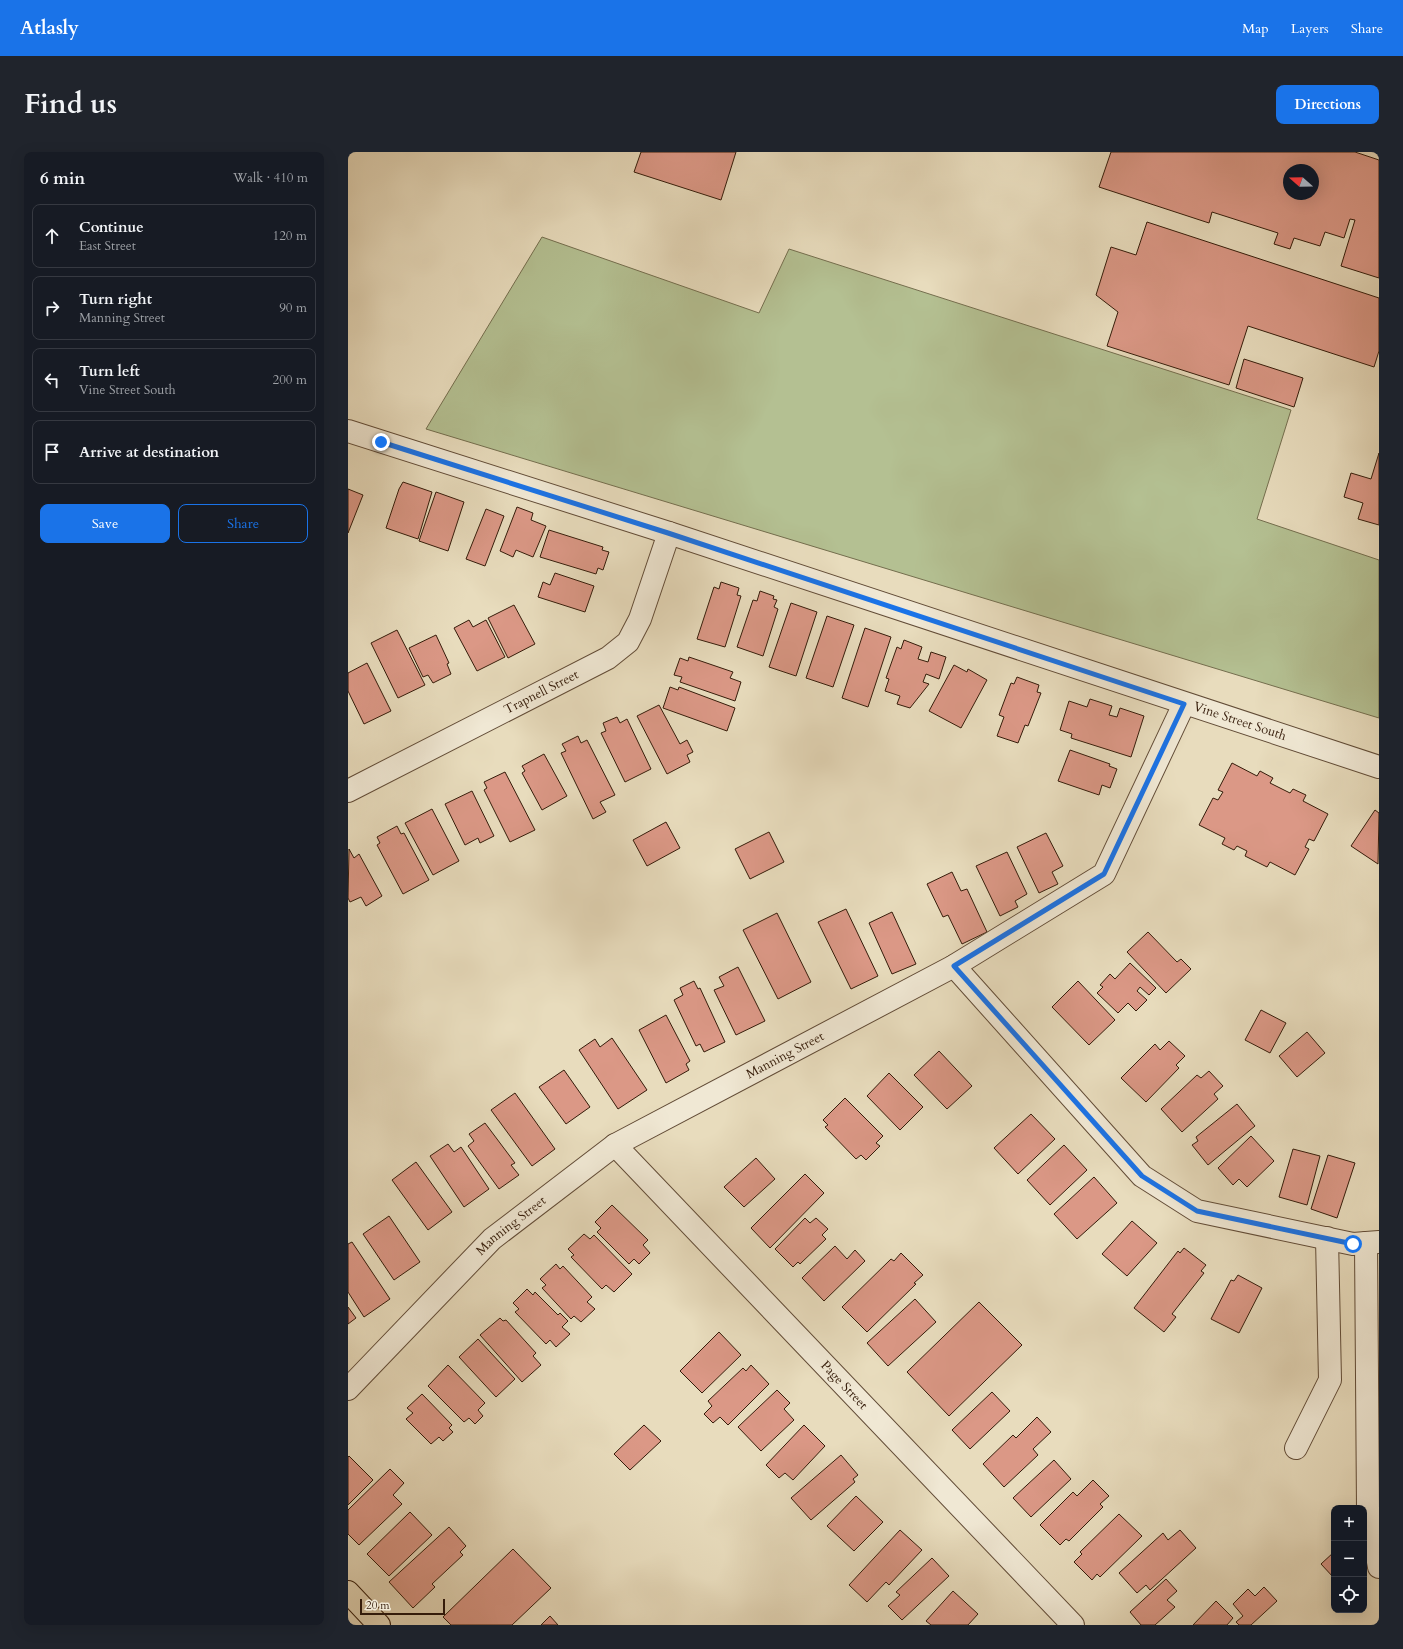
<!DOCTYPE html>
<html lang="en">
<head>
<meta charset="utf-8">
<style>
  :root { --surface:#171b24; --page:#20242c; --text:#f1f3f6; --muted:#9ea1a6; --line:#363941; --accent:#1a73e8 }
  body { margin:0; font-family:Cardo,serif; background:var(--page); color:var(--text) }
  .controls { position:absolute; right:12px; bottom:12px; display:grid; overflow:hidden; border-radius:8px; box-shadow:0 4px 16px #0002 }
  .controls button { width:36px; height:36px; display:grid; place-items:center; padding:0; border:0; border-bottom:1px solid var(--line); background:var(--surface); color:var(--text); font:20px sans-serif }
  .compass { position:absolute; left:935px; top:12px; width:36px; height:36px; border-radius:50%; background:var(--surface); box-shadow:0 4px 16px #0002; rotate:290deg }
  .scale { position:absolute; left:12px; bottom:10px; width:85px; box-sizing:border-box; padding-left:4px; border:2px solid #351c0a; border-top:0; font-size:11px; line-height:14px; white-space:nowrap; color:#351c0a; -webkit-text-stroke:3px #f0e8d4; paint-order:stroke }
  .stop { position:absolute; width:12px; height:12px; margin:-9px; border:3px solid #1a73e8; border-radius:50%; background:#fff }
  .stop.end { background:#1a73e8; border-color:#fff; box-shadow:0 1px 4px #0008 }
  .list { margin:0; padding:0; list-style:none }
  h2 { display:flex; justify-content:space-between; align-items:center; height:52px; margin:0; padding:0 16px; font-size:17px }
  h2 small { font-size:13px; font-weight:400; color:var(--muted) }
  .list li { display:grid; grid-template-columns:26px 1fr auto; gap:12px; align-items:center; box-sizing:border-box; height:64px; margin:0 8px 8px; padding:0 8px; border:1px solid var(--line); border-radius:8px }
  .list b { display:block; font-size:15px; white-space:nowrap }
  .list p { margin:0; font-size:13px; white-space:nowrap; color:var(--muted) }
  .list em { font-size:13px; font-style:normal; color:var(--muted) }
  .actions { display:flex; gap:8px; padding:12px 16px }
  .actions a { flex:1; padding:9px 0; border:1px solid var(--accent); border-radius:8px; text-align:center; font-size:14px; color:var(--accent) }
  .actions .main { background:var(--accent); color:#fff }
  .icon { flex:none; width:22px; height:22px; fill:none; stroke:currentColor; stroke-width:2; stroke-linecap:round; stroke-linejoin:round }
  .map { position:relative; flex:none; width:1031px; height:1473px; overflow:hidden; border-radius:8px }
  header { display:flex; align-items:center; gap:24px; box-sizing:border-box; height:56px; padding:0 20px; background:var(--accent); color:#fff }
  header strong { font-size:19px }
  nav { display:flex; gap:22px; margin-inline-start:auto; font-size:14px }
  .intro { display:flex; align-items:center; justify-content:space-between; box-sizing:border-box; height:96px; padding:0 24px }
  h1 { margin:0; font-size:28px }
  .button { padding:10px 18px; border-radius:8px; background:var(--accent); color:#fff; font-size:14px; font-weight:700 }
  main { display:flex; gap:24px; padding:0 24px }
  aside { flex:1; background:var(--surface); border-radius:8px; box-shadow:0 4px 16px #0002 }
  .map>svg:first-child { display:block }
  .green { fill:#b4c092; stroke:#746e4e }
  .building { fill:#db9886; stroke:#351c0a; fill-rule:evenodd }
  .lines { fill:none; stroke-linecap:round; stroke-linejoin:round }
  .minor-casing { stroke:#624c37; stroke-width:24 }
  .major-casing { stroke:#351c0a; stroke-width:24 }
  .minor { stroke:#f0e8d4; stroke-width:22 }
  .major { stroke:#e8dcbd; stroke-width:22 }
  .route { stroke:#1a73e8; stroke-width:5 }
  .labels { text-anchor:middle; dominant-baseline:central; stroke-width:3.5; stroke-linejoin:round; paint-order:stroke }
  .street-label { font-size:13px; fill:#351c0a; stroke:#f0e8d4 }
</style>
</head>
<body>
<header>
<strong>Atlasly</strong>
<nav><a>Map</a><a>Layers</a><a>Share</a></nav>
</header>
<div class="intro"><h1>Find us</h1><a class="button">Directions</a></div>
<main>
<aside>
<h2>6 min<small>Walk · 410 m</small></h2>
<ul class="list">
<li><svg class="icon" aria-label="ahead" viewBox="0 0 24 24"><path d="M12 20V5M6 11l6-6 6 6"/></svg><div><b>Continue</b><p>East Street</p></div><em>120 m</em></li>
<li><svg class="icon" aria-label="right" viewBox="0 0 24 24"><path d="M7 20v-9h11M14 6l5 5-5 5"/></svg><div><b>Turn right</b><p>Manning Street</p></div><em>90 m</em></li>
<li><svg class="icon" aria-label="left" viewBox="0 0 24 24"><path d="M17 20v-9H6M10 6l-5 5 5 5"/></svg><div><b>Turn left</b><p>Vine Street South</p></div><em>200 m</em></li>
<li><svg class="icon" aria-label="arrive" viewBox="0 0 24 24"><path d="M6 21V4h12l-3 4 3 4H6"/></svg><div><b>Arrive at destination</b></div></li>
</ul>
<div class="actions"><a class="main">Save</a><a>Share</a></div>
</aside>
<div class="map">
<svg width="1031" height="1473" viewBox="0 0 1031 1473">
  <rect width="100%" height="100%" fill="#e8dcbd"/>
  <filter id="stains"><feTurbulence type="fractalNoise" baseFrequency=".005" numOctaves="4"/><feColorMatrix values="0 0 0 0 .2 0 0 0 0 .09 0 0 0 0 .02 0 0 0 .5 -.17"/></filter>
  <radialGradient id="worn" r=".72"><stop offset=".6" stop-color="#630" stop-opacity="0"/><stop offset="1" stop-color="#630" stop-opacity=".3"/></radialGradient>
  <polygon class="green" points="194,85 411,161 441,97 943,258 909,367 1031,408 1031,566 78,277"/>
  <g class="building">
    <polygon points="293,0 388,0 373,48 286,20"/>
    <path d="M763,0H1007L1031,8V126L993,114L1007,68L1002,67L996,86L977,80L972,94L946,86L942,97L926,92L930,81L864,60L861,71L751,35ZM941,18H965V42H941Z"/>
    <polygon points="799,70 1031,146 1031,199 1026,215 900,174 881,233 759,194 770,160 748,143 763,95 788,103"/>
    <polygon points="896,207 955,226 946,255 888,236"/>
    <polygon points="1031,301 1031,373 1010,367 1015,351 996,345 1003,321 1023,327"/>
    <polygon points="55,330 84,340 70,387 38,376 51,337"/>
    <polygon points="0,337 15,343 0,381"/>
    <polygon points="88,340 116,350 100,399 71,389"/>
    <polygon points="169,355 185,361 183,368 198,374 185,405 168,398 165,405 152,399"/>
    <polygon points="138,357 156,364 137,414 118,407"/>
    <polygon points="201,378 255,395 254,398 261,400 255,418 250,416 248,422 192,405"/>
    <polygon points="207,421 246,434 237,460 190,445 195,430 202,433"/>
    <polygon points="373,430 391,436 389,443 393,444 377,495 349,487 366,435 371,437"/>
    <polygon points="412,439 426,444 425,447 429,448 426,455 430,457 415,504 389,495 405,448 409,449"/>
    <polygon points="443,451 469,460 448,524 421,515"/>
    <polygon points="166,453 187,492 160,506 140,466"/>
    <polygon points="479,464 506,473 485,535 458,526"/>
    <polygon points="121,468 125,475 138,468 157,505 129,519 106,476"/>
    <polygon points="517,476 543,485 520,555 494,546"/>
    <polygon points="49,478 77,533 50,546 23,491"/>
    <polygon points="88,483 101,511 99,512 103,522 85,531 80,523 75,525 61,496"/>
    <polygon points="556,488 574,495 570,507 580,510 583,500 598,505 591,527 578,522 575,530 581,532 562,556 549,552 552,544 537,539 541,527 538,526 549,495 553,497"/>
    <polygon points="341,505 385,520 382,526 393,530 387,549 332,530 334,525 326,523 332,506 340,509"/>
    <polygon points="19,511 43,559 16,572 0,539 0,521"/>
    <polygon points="606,513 619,520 620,517 639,528 613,576 581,559"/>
    <polygon points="669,525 691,533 689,540 693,541 680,574 677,573 670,591 649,584 656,565 651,563 663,531 666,532"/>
    <polygon points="322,535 330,538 331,535 387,556 379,579 315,556"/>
    <polygon points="742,547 764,554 761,563 769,565 772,556 796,564 783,605 723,586 724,582 712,578 721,549 739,555"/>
    <polygon points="311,553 332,592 339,588 345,600 339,603 342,610 319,622 289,564"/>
    <polygon points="269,565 272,571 279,567 303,617 277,630 253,581 258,579 255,571"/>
    <polygon points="230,584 233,591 239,588 267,643 252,650 258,660 245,667 213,601 218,599 214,592"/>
    <polygon points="722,598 762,612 761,614 769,617 762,636 754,633 751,643 710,629"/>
    <polygon points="196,602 219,644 194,658 174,621 177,619 174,614"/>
    <polygon points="884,611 909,624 912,619 925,626 922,631 942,641 945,637 958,643 955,649 980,662 966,689 961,687 957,695 961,697 947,723 922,710 919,715 897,704 899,699 889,694 886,698 874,692 877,686 851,673 865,646 870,648 875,640 870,638"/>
    <polygon points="157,620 187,678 162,690 136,638 139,636 136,630"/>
    <polygon points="124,639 146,684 132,691 130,686 117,693 97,652"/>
    <polygon points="84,657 111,709 85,723 57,671"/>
    <polygon points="1027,658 1031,661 1030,712 1003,694"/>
    <polygon points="318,670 332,696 299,714 285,688"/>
    <polygon points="49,674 53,682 56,681 81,728 55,742 29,693 32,691 29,685"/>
    <polygon points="421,680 436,710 402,727 387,697"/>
    <polygon points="698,681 715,714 704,720 710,732 691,741 669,695"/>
    <polygon points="1,697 6,706 11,702 34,744 18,754 13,745 2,750 0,746"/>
    <polygon points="659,700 679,742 667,749 670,755 652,764 628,714"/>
    <polygon points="604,720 613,739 619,737 639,780 614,792 600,763 595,765 579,732"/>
    <polygon points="498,757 530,824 503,837 470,770"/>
    <polygon points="544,760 568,812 544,822 521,771"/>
    <polygon points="429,761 463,830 430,847 395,778"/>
    <polygon points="800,780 829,810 833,807 843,817 818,841 779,800"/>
    <polygon points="782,811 808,836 801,843 792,835 789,839 799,848 788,859 780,851 770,861 749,841 755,835 752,833 762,822 767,827"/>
    <polygon points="390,815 417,869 388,883 366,838 376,834 371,825"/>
    <polygon points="346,829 350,837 352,836 377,890 356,900 352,892 348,894 326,848 335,843 332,836"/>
    <polygon points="730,829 767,868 741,893 704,855"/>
    <polygon points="913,858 938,871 922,901 897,888"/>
    <polygon points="318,863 342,909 338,912 341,918 318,931 291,878"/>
    <polygon points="959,880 977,901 949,925 931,904"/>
    <polygon points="264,886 299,938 270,957 231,898 247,887 252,895"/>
    <polygon points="821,889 837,904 828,913 831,916 798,950 773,926 807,892 812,898"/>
    <polygon points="591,899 624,934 599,957 566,923"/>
    <polygon points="216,918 242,955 218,972 191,935"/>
    <polygon points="861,919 875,934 866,942 870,947 834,980 813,957 849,923 853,926"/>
    <polygon points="541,921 575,955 552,978 519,944"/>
    <polygon points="167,941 207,997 184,1014 143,958"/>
    <polygon points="497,946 535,984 528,991 532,994 518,1008 513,1003 508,1007 477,975 480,973 475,968"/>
    <polygon points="889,952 907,974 860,1013 844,993 850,989 848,985"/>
    <polygon points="683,962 707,987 670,1022 646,996"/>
    <polygon points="137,971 167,1011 163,1013 171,1023 151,1037 120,994 126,989 121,982"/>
    <polygon points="903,984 926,1009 899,1035 891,1027 885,1033 870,1016"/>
    <polygon points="100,992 106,1000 113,995 141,1037 116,1055 82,1004"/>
    <polygon points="716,993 739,1018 702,1053 679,1028"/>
    <polygon points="945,997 972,1004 959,1053 931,1045"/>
    <polygon points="980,1003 1007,1011 989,1066 963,1057"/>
    <polygon points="408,1006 427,1027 396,1055 376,1035"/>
    <polygon points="68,1010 104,1060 80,1078 44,1028"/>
    <polygon points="457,1022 476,1041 422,1096 403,1076"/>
    <polygon points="746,1025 769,1051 729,1087 706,1062"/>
    <polygon points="264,1053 300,1088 295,1093 302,1101 291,1112 286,1107 281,1112 249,1080 253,1076 247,1070"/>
    <polygon points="41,1064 72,1110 46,1128 15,1082"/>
    <polygon points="457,1066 462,1071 468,1066 480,1077 474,1083 478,1087 452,1112 450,1110 445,1115 427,1097"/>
    <polygon points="784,1069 809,1091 779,1124 754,1102"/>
    <polygon points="236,1082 242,1087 246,1083 284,1122 266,1140 258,1133 254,1137 223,1105 226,1103 220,1097"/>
    <polygon points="4,1090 42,1147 16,1165 0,1140 0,1092"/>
    <polygon points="487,1094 499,1107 507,1098 517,1109 476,1149 454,1126"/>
    <polygon points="836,1096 858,1113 853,1119 856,1121 824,1162 828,1165 816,1180 786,1156 830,1099 832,1101"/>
    <polygon points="553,1101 575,1123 566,1131 568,1132 519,1180 494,1155 543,1107 546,1109"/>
    <polygon points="208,1112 212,1117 215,1114 244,1145 239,1150 247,1157 233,1170 226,1164 223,1167 194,1136 198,1133 192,1127"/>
    <polygon points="890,1123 914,1136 891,1181 863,1167 883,1128 886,1129"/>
    <polygon points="179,1137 185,1143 187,1140 210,1163 212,1161 220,1169 214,1175 222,1182 208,1195 202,1188 198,1192 167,1160 171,1157 165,1151"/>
    <polygon points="567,1147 588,1170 540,1214 519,1191"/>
    <polygon points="631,1150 674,1193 601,1264 559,1220"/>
    <polygon points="0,1155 8,1166 0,1172"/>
    <polygon points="152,1166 155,1169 158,1168 188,1201 185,1204 193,1213 174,1230 132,1183"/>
    <polygon points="371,1180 393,1203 354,1241 332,1219"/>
    <polygon points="130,1187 167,1227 148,1245 111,1205"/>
    <polygon points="100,1213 137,1251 130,1258 135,1264 127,1272 121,1266 116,1270 80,1234"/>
    <polygon points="403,1213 421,1232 380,1273 372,1265 365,1271 356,1262 364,1254 360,1249 395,1216 398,1219"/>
    <polygon points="429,1238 442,1251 436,1257 446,1268 413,1299 390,1275"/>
    <polygon points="644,1240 662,1259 622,1297 604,1278"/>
    <polygon points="74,1242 104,1273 101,1276 105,1280 95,1289 91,1285 83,1292 58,1267 65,1261 59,1256"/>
    <polygon points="689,1265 703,1280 685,1297 690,1303 656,1335 635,1312 665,1283 668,1286"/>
    <polygon points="296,1273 313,1289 282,1318 266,1302"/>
    <polygon points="456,1273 477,1294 445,1328 437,1321 431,1326 418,1313"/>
    <polygon points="493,1303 510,1323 505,1327 507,1330 463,1368 443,1346"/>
    <polygon points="1,1304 25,1328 0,1353 0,1305"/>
    <polygon points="706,1308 723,1327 683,1365 665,1346"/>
    <polygon points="42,1317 56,1331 45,1343 54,1352 11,1393 0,1382 0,1358"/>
    <polygon points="745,1328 761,1344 752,1352 755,1355 721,1389 718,1387 712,1393 692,1373 725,1340 729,1344"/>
    <polygon points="508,1344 535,1370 506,1399 479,1374"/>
    <polygon points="62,1360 84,1383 41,1424 19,1402"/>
    <polygon points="771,1362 794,1384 752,1425 749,1422 744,1428 726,1410 734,1402 732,1400"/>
    <polygon points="101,1375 118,1394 112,1400 115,1403 84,1432 87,1435 65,1456 41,1430"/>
    <polygon points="552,1378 574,1398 541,1433 538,1430 519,1450 501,1433"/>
    <polygon points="832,1378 848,1396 802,1438 798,1433 789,1441 771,1421 815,1381 820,1388"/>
    <polygon points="165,1397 203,1436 164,1473 103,1473 95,1465"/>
    <polygon points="986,1400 986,1426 973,1412"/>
    <polygon points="584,1406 601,1424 554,1468 540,1454 552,1443 548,1440"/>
    <polygon points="818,1427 829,1439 819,1448 827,1455 807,1473 793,1473 782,1460"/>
    <polygon points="916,1435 929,1449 903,1473 891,1473 888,1470 895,1464 885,1452 900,1437 907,1444"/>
    <polygon points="605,1439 630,1462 620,1473 583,1473 578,1469"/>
    <polygon points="868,1449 885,1466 879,1473 845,1473"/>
    <polygon points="202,1464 210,1473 193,1473"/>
  </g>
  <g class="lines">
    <g class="minor-casing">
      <g id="minor">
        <path id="s1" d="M0,279L321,381L1031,615"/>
        <path id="s2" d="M0,639L260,506L280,490L292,467L321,381"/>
        <polyline points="606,814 794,1024 849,1059 1005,1092 1031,1090"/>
        <path id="s3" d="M267,993L725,1473"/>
        <polyline points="1018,1091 1020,1357 1031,1415"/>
        <path id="s4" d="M0,1237L144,1087L267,993L606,814L756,722L836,552"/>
        <polyline points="948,1296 982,1228 979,1086"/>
      </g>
    </g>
    <g class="major-casing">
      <polyline id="major" points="0,1440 31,1473"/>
    </g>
    <use href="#minor" class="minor"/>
    <use href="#major" class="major"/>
  </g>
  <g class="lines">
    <polyline class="route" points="33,290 320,381 836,552 756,722 606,814 794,1024 849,1059 1005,1092"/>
  </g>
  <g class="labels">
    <g class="street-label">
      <text stroke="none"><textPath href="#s2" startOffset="217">Trapnell Street</textPath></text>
      <text stroke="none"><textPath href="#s1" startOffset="938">Vine Street South</textPath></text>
      <text stroke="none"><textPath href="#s4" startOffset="555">Manning Street</textPath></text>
      <text stroke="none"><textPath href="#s4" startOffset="231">Manning Street</textPath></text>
      <text stroke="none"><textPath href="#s3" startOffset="332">Page Street</textPath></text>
    </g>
  </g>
  <rect width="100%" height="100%" filter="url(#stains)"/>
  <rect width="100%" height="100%" fill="url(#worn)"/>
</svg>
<div class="controls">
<button>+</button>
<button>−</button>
<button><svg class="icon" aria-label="locate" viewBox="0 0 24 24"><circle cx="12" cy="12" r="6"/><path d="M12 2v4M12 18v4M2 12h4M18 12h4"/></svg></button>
</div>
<svg class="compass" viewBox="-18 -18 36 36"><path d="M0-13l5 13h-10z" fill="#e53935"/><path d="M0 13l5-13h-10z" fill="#9ea1a6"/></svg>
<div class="scale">20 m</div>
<div class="stop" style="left:1005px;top:1092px"></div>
<div class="stop end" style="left:33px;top:290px"></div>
</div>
</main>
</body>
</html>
